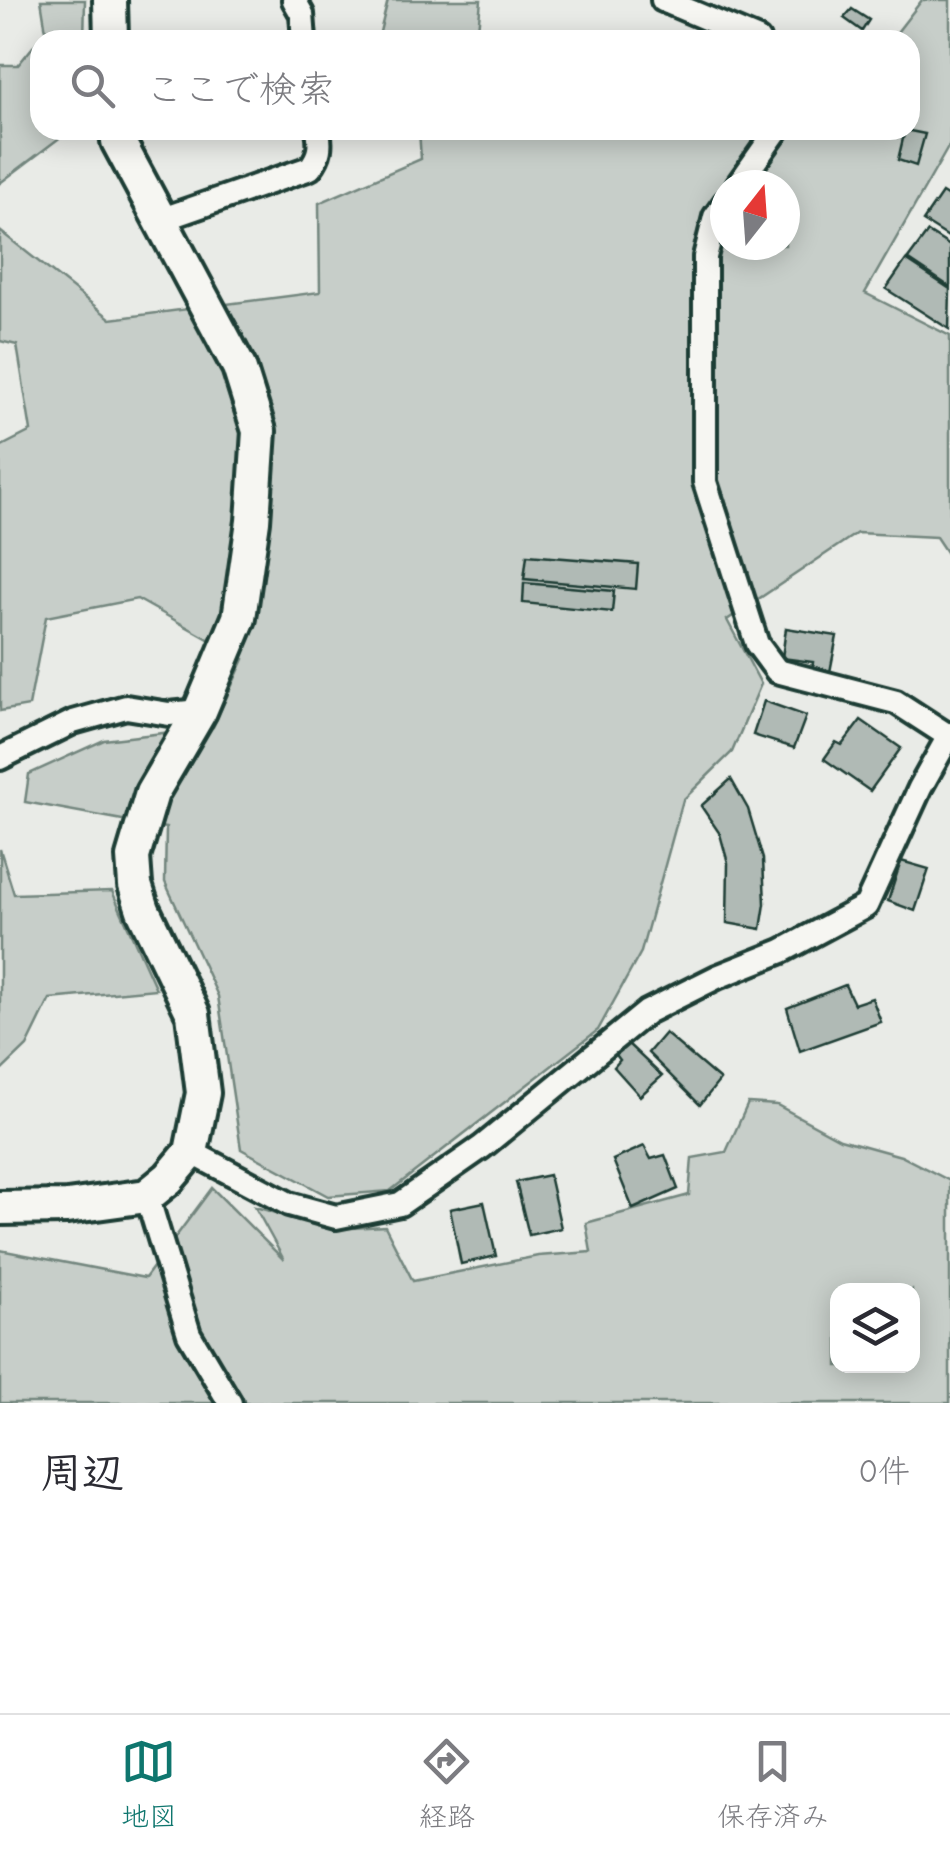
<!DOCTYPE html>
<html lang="ja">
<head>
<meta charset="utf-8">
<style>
  :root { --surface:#fff; --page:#f7f7f7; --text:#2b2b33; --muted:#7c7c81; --line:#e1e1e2; --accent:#0f766e }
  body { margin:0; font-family:"Comic Neue","Klee One",sans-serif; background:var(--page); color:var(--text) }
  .controls { position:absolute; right:30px; bottom:30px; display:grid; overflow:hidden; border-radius:20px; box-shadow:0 5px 25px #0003 }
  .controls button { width:90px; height:90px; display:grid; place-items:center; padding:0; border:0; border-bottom:2px solid var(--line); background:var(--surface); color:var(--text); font:50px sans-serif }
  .compass { position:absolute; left:710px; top:170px; width:90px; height:90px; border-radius:50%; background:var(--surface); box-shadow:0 5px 25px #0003; rotate:17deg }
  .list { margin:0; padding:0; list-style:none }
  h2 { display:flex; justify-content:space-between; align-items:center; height:130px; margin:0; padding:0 40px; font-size:42px }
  h2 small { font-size:32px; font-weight:400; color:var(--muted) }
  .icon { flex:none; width:55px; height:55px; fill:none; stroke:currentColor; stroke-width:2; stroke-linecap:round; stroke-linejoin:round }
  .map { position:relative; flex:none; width:950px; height:1403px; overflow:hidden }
  .search { position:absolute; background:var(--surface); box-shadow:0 5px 25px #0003; left:30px; right:30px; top:30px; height:110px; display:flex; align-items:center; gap:25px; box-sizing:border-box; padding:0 35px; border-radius:30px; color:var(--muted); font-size:38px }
  .sheet { height:310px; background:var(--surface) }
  nav { display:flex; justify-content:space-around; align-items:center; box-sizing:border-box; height:140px; border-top:2px solid var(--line); background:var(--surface); font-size:28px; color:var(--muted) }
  nav a { display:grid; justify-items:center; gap:5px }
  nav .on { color:var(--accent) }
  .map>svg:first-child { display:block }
  .green { fill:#c7cec9; stroke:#73867e; stroke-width:2.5; fill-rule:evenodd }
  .building { fill:#b0bab5; stroke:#1f3d34; stroke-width:2.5 }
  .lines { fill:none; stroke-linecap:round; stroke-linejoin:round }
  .street-casing { stroke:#1f3d34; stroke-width:30 }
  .secondary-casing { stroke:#1f3d34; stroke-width:40 }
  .street { stroke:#f6f6f2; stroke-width:22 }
  .secondary { stroke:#f6f6f2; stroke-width:32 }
</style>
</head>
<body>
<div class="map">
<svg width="950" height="1403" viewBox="0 0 950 1403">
  <rect width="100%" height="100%" fill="#e9ebe7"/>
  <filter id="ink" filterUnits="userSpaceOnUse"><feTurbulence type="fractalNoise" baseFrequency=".01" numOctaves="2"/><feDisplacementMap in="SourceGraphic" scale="20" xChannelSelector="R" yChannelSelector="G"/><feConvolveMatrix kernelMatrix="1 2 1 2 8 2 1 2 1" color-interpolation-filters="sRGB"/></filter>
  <g filter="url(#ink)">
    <g class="green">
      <polygon points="41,0 85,0 84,40 40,40 40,130 70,130 0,183 0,65 18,65 46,31"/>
      <polygon points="388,0 481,0 477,40 378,40"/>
      <path d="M922,0H950V144L865,293L950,336V558L936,537L857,533L727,620L761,684L732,752L683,800L641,952L598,1030L390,1191L328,1196L241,1149L218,996L165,882L166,828L25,802L29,774L104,740L213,727L244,659L137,599L46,617L29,706L0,711V447L31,431L17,345L0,341V231L111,319L320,292L319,203L421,159L419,130H910V40H891ZM725,185H785V245H725Z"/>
      <polygon points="0,849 14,894 112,891 156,989 50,999 27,1046 1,1071 0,1077"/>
      <path d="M748,1103L777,1105L840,1139L901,1156L950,1181V1403H0V1250L145,1278L212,1188L284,1260L255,1207L334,1229L385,1226L413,1281L538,1256L591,1252L586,1223L689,1195L692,1158L726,1152ZM838,1290H912V1366H838Z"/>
    </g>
    <g class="building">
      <polygon points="852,9 869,20 862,31 844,18"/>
      <polygon points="905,130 925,134 916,166 898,160"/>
      <polygon points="942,193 950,198 950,238 923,221"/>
      <polygon points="928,232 950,246 950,287 908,259"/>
      <polygon points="906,260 950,289 949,329 886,289"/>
      <polygon points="527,555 638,564 636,589 524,579"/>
      <polygon points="524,583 614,591 612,612 523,603"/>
      <polygon points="786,628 837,636 830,672 812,670 813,662 782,658"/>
      <polygon points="764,701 806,716 794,748 753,735"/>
      <polygon points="861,720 901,748 870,791 824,759 836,742 842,745"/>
      <polygon points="731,779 748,809 763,859 765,904 761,929 727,923 728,863 720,834 701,806"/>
      <polygon points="901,861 929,869 915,911 888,901"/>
      <polygon points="845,985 854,1004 872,998 881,1022 800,1051 787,1008"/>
      <polygon points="665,1033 720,1080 700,1105 648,1053"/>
      <polygon points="626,1042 662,1076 640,1096 614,1067 620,1060 614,1052"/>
      <polygon points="644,1146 651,1159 665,1155 678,1189 633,1209 613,1160"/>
      <polygon points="549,1175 561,1228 529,1235 516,1182"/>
      <polygon points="484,1202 496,1256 461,1264 450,1209"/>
    </g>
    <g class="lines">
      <g class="street-casing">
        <g id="street">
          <polyline points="294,0 302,14 304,40"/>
          <polyline points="663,0 758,40"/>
          <polyline points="738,185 777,130"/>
          <polyline points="725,203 715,217 705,257 705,482 757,644 777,671 896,702 950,737"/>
          <path d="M160,220L310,168C320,155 321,146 318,130"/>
          <polyline points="0,758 73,722 126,707 169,714 200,711"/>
          <polyline points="191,1152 289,1204 336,1217 400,1204 482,1147 647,1012 717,977 782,951 866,906 920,788 950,734"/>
          <polyline points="147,1196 189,1334 230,1403"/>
        </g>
      </g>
      <g class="secondary-casing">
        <g id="secondary">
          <polyline points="110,0 111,40"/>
          <polyline points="0,1208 67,1207 147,1196 169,1178 191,1152 203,1093 193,1014 143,910 135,885 133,857 152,793 200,711 239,618 253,521 259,431 239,367 118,141 117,130"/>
        </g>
      </g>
      <use href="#street" class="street"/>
      <use href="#secondary" class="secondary"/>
    </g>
  </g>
</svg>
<div class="controls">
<button><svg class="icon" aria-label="layers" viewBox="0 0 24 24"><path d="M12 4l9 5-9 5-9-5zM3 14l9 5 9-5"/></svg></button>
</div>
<svg class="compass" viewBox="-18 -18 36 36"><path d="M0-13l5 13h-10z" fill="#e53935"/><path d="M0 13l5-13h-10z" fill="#7c7c81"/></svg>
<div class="search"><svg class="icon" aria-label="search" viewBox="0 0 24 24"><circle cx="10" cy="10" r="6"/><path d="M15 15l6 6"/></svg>ここで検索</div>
</div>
<section class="sheet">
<h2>周辺<small>0件</small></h2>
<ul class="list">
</ul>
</section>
<nav>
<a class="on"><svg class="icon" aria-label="map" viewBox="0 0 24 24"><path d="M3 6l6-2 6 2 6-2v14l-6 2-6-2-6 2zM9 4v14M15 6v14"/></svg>地図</a>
<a><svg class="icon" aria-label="directions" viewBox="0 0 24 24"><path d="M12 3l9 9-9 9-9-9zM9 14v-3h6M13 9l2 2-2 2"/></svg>経路</a>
<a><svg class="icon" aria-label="saved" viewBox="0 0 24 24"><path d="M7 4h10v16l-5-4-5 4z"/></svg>保存済み</a>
</nav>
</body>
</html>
